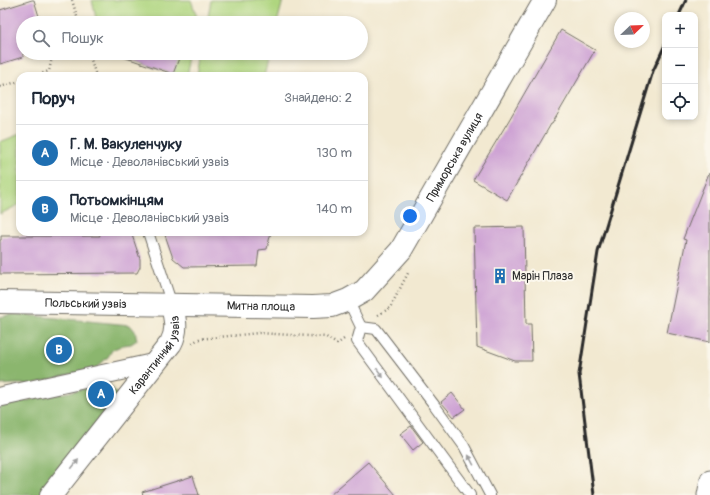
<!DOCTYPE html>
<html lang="uk">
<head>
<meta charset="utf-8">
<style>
  :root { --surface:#fff; --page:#f2f2f3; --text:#1f2937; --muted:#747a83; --line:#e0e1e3; --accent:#1f6fb2 }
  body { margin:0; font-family:Pangolin,sans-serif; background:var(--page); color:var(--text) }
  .controls { position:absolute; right:12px; top:12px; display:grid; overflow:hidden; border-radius:8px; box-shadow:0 2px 6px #0003 }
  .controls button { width:36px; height:36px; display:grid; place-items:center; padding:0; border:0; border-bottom:1px solid var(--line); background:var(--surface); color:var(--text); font:20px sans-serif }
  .compass { position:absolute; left:614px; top:12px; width:36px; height:36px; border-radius:50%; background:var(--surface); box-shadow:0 2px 6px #0003; rotate:67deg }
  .you { position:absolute; left:410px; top:216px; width:14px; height:14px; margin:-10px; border:3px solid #fff; border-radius:50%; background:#1a73e8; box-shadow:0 0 0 6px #1a73e833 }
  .badge { display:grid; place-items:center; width:26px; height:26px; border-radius:50%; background:var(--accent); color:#fff; font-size:13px; font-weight:700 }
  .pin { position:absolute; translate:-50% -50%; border:2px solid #fff; box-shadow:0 1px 4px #0006 }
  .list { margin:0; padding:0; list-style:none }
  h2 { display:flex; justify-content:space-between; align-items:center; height:52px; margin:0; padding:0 16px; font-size:17px }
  h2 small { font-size:13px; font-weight:400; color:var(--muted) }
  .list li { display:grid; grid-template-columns:26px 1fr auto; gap:12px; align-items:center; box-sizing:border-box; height:56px; padding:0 16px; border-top:1px solid var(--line) }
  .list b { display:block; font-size:15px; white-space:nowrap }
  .list p { margin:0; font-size:13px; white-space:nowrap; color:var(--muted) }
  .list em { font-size:13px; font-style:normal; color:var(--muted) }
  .icon { flex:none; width:22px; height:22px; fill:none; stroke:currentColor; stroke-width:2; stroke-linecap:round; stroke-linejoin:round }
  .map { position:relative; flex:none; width:710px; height:495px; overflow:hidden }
  .search { position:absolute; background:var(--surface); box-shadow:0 2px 6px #0003; left:16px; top:16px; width:352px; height:44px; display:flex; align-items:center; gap:10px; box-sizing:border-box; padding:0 14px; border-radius:22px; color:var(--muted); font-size:15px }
  .panel { position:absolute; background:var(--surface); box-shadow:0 2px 6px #0003; left:16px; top:72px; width:352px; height:164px; border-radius:12px }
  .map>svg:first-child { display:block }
  .green { fill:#afd57f; stroke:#6d8055 }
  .forest { fill:#8bb66e; stroke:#5b704c }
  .building { fill:#cea3d4 }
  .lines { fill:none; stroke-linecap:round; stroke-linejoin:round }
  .service-casing { stroke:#716e65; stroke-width:12 }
  .minor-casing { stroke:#716e65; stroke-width:21 }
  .tertiary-casing { stroke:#716e65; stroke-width:24 }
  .secondary-casing { stroke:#716e65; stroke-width:24 }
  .path { stroke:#716e65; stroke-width:2.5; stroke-dasharray:1 3; stroke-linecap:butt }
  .service { stroke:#fff; stroke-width:10 }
  .minor { stroke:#fff; stroke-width:19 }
  .tertiary { stroke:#fff; stroke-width:22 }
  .secondary { stroke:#fff; stroke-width:22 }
  .rail { stroke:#2b2b2b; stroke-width:3 }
  .oneway { fill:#a0a0a0 }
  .labels { text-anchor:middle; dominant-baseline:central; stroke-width:4; stroke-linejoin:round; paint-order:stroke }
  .street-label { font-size:12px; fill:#2b2b2b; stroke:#fbf7ec }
  .poi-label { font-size:12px; fill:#2b2b2b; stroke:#fbf7ec; text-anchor:start }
</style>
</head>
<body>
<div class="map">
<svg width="710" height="495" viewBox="0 0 710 495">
  <rect width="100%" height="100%" fill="#fbf7ec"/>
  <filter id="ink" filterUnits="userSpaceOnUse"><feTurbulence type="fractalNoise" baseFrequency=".025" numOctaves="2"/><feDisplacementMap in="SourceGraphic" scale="8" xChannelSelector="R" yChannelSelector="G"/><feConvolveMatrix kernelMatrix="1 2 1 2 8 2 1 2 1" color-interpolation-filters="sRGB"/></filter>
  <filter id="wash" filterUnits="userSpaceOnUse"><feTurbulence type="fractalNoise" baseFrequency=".012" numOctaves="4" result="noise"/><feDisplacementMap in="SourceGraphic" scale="16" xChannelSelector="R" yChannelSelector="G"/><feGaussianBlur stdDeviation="0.9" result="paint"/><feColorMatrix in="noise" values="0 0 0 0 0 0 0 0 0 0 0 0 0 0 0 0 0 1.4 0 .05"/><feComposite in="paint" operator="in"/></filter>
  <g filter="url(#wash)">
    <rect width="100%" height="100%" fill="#f2e9d1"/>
    <g class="green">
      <polygon points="92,0 191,0 199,23 97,23"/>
      <polygon points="211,0 283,0 277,23 207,23"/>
      <polygon points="112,53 192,53 187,76 178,76"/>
      <polygon points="201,53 270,53 264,76 197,76"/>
      <polygon points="20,134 20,204 0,214 0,142"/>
    </g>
    <g class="forest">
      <polygon points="14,314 130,325 135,331 137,340 131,344 123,345 112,350 108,357 96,368 32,384 14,384 0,385 0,317"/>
      <polygon points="109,384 117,395 43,495 0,495 0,406"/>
    </g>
    <g id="blocks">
      <g class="building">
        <polygon points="32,0 34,0 41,23 23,23 23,57 0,64 0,10"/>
        <polygon points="561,30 595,50 552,124 551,124 507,200 473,180 509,120"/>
        <polygon points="119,53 181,53 173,74 118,55"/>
        <polygon points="709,173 710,173 710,342 667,333 686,240 683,239"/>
        <polygon points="524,227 526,324 531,324 532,361 515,361 477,347 474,228"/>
        <polygon points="99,232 131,232 140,259 140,267 137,273 0,274 0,240 1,240 1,236 100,236"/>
        <polygon points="164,232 271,232 267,249 259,250 257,266 184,267 173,258"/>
        <polygon points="452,393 465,409 454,417 441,402"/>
        <polygon points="411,426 423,442 413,450 400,434"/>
        <polygon points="368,462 396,495 330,495"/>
        <polygon points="193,476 199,495 143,495 142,492"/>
      </g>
    </g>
  </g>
  <g filter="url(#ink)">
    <use href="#blocks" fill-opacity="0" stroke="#716e65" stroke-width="1"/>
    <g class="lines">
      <g class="service-casing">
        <g id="service">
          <polyline points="148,232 172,305"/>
          <polyline points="348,300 361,327 357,341 470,495"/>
          <polyline points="361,327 376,329 435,406 464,446 490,495"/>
        </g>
      </g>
      <g class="minor-casing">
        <g id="minor">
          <polyline points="0,397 155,363"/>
          <polyline points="707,495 710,480"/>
        </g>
      </g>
      <g class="tertiary-casing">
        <g id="tertiary">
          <path id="s1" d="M51,495L171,343C178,329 175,320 172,305"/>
        </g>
      </g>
      <g class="secondary-casing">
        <g id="secondary">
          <path id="s2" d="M0,302L313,307L332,306L348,300L364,291L401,250L545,0"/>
        </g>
      </g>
      <g class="path">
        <polyline points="72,0 79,23"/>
        <polyline points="89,53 96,76"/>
        <polyline points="35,76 49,71 53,53"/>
        <polyline points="0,87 20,81"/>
        <polyline points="0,87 0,91"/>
        <polyline points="378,315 390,308 408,273"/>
        <polyline points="192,343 199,339 259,333 326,337 337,344 344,339"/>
      </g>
      <use href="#service" class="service"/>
      <use href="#minor" class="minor"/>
      <use href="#tertiary" class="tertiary"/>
      <use href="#secondary" class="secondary"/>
      <g class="rail">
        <polyline points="679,15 686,0"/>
        <polyline points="594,495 579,374 598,252 653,71 665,45"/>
      </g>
    </g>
    <defs><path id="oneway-solid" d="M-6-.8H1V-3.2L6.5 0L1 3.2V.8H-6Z"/></defs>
    <g class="oneway">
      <use href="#oneway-solid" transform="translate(380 373) rotate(54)"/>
      <use href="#oneway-solid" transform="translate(471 460) rotate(-118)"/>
      <use href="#oneway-solid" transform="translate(75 464) rotate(-52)"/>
    </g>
  </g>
  <defs>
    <g id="building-bare" transform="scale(1.2)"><path d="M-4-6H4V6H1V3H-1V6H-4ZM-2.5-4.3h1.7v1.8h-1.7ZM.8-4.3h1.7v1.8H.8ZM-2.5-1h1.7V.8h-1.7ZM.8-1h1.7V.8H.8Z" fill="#1f6fb2" stroke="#fbf7ec" stroke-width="2.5" paint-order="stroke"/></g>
  </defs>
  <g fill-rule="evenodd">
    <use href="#building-bare" x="500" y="276"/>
  </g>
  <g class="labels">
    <g class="street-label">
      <text stroke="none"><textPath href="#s2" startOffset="530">Приморська вулиця</textPath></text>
      <text stroke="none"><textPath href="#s2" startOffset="86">Польський узвіз</textPath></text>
      <text stroke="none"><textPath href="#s2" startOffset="261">Митна площа</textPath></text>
      <text stroke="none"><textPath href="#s1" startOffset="176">Карантинний узвіз</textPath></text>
    </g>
    <g class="poi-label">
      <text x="512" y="276">Марін Плаза</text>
    </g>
  </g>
</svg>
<div class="controls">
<button>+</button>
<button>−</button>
<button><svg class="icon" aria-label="locate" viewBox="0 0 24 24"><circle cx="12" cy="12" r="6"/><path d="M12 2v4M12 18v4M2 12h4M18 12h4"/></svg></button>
</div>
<svg class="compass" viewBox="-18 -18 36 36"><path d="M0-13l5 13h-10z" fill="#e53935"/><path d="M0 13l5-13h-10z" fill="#747a83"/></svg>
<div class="you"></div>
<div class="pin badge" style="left:101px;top:394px">A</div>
<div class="pin badge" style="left:59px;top:350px">B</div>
<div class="search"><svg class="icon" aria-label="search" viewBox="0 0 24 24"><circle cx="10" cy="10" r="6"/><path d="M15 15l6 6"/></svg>Пошук</div>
<section class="panel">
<h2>Поруч<small>Знайдено: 2</small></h2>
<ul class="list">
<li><span class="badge">A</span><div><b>Г. М. Вакуленчуку</b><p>Місце · Деволанівський узвіз</p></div><em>130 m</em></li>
<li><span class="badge">B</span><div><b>Потьомкінцям</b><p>Місце · Деволанівський узвіз</p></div><em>140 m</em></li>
</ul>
</section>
</div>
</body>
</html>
